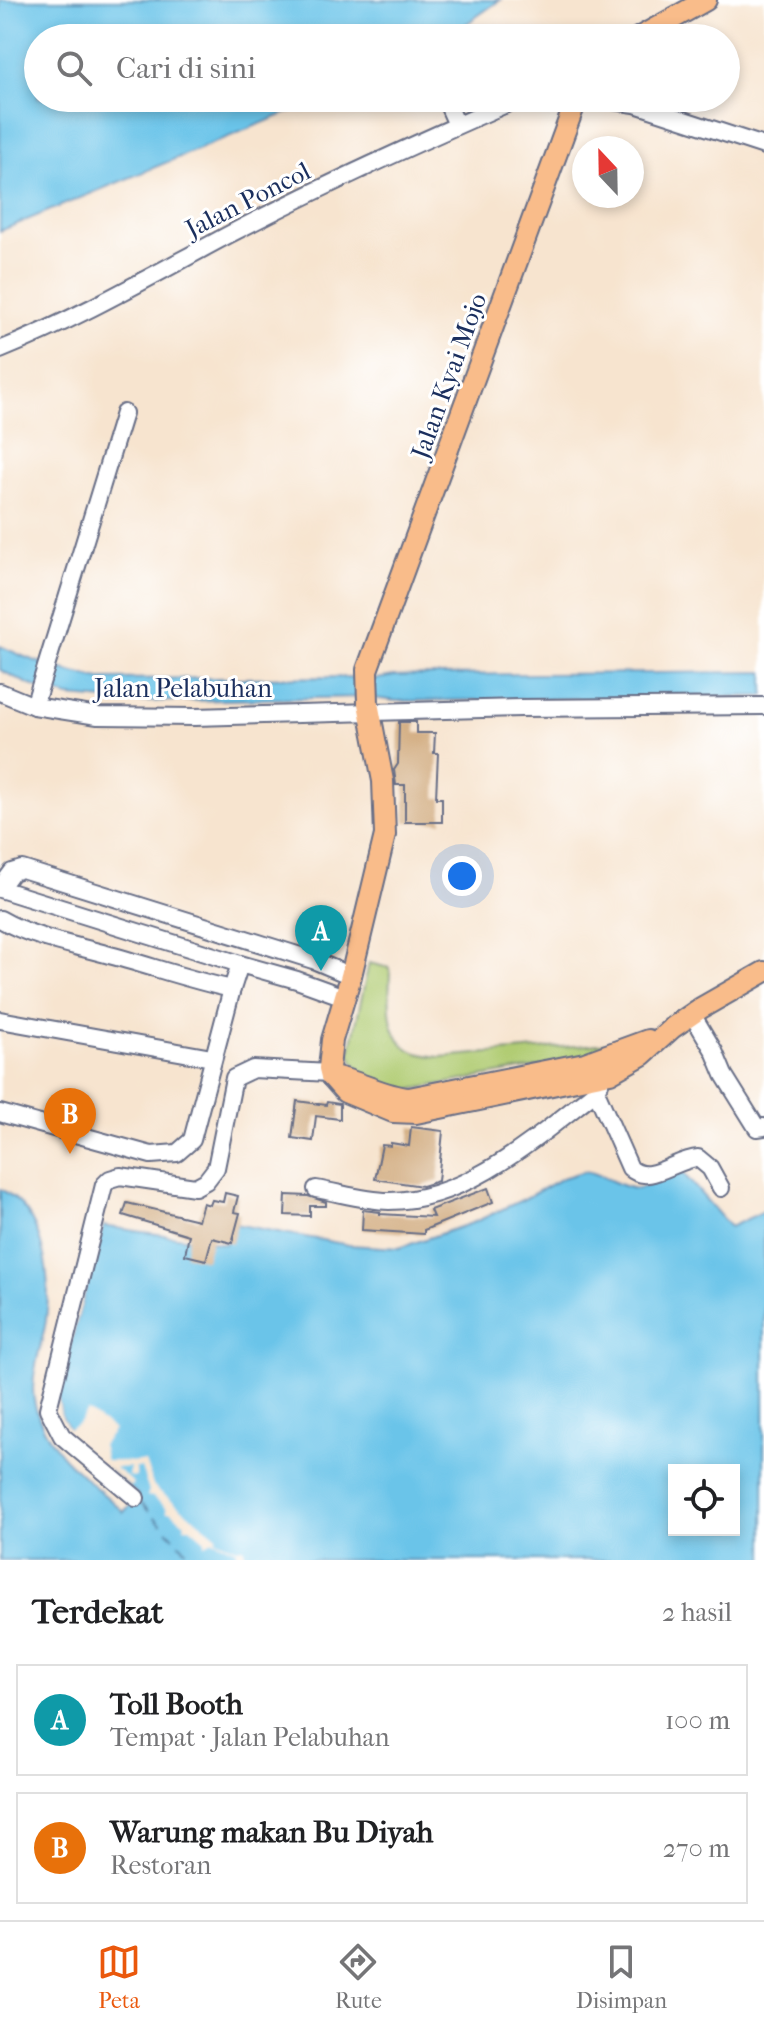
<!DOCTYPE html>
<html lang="id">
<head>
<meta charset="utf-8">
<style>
  :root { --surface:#fff; --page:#f2f2f2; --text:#202124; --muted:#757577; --line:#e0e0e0; --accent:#ea580c }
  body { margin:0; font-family:"IM FELL French Canon",serif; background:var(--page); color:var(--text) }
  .controls { position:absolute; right:24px; bottom:24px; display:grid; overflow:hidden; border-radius:0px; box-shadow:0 4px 12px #0003 }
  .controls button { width:72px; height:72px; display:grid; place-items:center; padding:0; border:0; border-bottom:2px solid var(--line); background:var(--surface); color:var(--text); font:40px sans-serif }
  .compass { position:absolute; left:572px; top:136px; width:72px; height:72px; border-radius:50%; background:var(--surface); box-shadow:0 4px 12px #0003; rotate:338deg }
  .you { position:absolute; left:462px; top:876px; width:28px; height:28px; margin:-20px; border:6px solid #fff; border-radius:50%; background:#1a73e8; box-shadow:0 0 0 12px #1a73e833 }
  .badge { display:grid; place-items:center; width:52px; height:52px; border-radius:50%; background:var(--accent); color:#fff; font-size:26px; font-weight:700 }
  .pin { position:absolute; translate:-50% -66px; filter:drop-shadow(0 2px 4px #0008) }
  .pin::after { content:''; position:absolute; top:42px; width:28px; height:24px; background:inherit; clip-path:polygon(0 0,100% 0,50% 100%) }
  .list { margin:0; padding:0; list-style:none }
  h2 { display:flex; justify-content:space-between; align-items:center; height:104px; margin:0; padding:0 32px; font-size:34px }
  h2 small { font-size:26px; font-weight:400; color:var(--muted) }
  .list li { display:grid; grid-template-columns:52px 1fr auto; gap:24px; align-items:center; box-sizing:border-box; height:112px; margin:0 16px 16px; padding:0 16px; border:2px solid var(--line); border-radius:0px }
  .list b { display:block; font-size:30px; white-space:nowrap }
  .list p { margin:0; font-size:26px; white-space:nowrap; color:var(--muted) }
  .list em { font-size:26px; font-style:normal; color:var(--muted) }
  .icon { flex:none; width:44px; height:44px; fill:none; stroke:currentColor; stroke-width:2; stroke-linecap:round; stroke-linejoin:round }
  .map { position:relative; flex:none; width:764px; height:1560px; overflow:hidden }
  .search { position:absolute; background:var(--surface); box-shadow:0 4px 12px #0003; left:24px; right:24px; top:24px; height:88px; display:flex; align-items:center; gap:20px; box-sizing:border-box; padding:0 28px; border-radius:44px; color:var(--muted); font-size:30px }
  .sheet { height:360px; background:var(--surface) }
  nav { display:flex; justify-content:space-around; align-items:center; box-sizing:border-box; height:112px; border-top:2px solid var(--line); background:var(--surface); font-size:22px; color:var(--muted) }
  nav a { display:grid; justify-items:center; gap:4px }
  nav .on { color:var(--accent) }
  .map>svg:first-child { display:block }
  .green { fill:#b1cc73; stroke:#667e68; stroke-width:2 }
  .water { fill:#6bc4e9; stroke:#437aa4; stroke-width:2; fill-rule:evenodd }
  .pier { fill:#f7e4cf }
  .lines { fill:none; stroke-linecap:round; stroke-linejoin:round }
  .ferry { stroke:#335c88; stroke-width:2; stroke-dasharray:10 8; stroke-linecap:butt }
  .building { fill:#d4b086 }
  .minor-casing { stroke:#686e86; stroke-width:20 }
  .major-casing { stroke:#686e86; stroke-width:24 }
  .minor { stroke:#fff; stroke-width:16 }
  .major { stroke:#f9bc8a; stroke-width:20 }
  .labels { text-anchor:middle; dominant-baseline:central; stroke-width:6; stroke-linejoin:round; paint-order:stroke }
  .street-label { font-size:26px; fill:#1b2f5e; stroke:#fff }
</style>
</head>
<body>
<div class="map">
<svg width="764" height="1560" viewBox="0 0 764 1560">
  <rect width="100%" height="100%" fill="#fff"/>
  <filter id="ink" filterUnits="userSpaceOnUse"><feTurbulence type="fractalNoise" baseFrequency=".0125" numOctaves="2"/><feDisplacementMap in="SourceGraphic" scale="16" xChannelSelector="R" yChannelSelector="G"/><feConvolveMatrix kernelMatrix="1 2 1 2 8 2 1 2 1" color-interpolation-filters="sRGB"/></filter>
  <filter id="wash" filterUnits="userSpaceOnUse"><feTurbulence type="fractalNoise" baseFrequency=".006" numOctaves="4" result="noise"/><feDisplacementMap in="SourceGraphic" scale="32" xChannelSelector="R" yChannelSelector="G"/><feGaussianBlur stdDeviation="1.8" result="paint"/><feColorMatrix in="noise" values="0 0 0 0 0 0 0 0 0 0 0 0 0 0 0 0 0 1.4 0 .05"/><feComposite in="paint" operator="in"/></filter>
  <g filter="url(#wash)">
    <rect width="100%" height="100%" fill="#f7e4cf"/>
    <path class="green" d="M369,963L390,968C390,995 383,1038 414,1052C422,1055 432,1056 440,1057L636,1041L600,1056L408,1090C383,1084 357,1079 350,1052Z"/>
    <g class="water">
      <polygon points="0,0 500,0 446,38 38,38 38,98 323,98 0,231"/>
      <path d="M0,646C33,662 64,672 100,679L359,677L371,680L394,676L436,675L764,672V696L396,701L365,697L132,702L69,697L30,685L0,670Z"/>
      <path d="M585,1171C603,1173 618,1188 637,1189L682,1172L730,1227L764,1211V1560H0V1189C44,1210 52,1277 46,1320C42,1347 28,1379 35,1405C46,1452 90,1481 124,1512L138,1495L72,1434L61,1415L57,1392L103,1226L225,1244L235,1224L349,1245L399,1248L475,1222L524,1199L562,1178ZM674,1470H734V1530H674Z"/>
    </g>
    <polygon class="pier" points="99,1225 103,1226 57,1392 61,1415 69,1429 78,1424 87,1411 114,1430 102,1445 106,1461 145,1462 153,1485 159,1491 211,1531 217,1536 215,1539 236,1548 244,1547 245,1555 237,1555 237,1550 213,1540 205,1544 205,1540 190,1527 184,1527 185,1523 171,1512 167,1512 166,1507 153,1497 147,1496 149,1491 141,1468 133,1468 136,1469 136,1477 128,1476 130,1467 115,1468 134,1483 131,1487 69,1437 57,1417 53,1392"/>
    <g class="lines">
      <polyline class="ferry" points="142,1504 196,1560"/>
    </g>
    <g id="blocks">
      <g class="building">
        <polygon points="399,722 416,722 416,733 435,733 434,753 438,753 436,798 442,798 442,822 405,822 405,785 396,785 394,770 398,764"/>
        <polygon points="297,1101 326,1105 327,1102 340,1104 340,1119 316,1116 313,1141 292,1138"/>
        <polygon points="411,1127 443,1131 438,1181 422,1186 375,1179 382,1145 391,1146 391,1143 409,1146"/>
        <polygon points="488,1188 493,1202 424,1230 424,1234 362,1230 363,1210 380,1212 380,1214 433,1217 430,1210"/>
        <polygon points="225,1193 238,1196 234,1212 240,1213 232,1243 212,1238 206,1260 185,1255 189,1235 123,1215 127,1203 198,1220 203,1203 210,1205 212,1200 223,1202"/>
        <polygon points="286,1195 308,1196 326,1202 326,1206 310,1206 310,1216 285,1215"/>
      </g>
    </g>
  </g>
  <g filter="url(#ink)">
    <use href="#blocks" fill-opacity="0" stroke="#686e86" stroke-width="2"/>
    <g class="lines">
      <g class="minor-casing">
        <g id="minor">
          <polyline points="445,98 457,125"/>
          <polyline points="592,98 635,104 764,146"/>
          <path d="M0,350C79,318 153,275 228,235C323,185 421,141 520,98"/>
          <polyline points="0,692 34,706 98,716 195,717 521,708 764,706"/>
          <polyline points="34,706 124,413"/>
          <polyline points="0,888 12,872 22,869 313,960 351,976"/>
          <polyline points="0,889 240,964"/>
          <path d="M0,919C33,938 70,944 106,954C148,965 189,980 232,989L240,964L297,980L344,997"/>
          <polyline points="692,1014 714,1051 724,1075 757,1128 764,1127"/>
          <polyline points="0,1020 212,1058"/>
          <path d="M600,1084L596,1091L630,1168C649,1186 675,1159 698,1158L710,1168L721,1188"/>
          <polyline points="0,1113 151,1155 177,1153 192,1140 232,989"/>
          <path d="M316,1189C340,1193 365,1201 389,1201C467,1201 538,1136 596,1091"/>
          <polyline points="136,1498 62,1436 48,1409 104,1185 110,1179 120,1176 195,1187 206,1181 216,1168 234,1078 253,1069 330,1073"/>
        </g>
      </g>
      <g class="major-casing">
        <g id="major">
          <polyline points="638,38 706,0"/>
          <polyline points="331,1076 329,1068 332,1040 351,976 385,835 383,781 368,703 367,670 577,98"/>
          <polyline points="331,1076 345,1092 393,1112 416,1113 610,1073 642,1055 672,1028 701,1008 764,972"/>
          <path d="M331,1076C358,1080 383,1096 409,1098L585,1063L648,1040"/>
        </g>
      </g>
      <use href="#minor" class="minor"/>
      <use href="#major" class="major"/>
    </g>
  </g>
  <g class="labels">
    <g class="street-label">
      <text transform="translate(248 200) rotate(-27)">Jalan Poncol</text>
      <text transform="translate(449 376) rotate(-70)">Jalan Kyai Mojo</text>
      <text x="183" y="688">Jalan Pelabuhan</text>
    </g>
  </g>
</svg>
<div class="controls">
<button><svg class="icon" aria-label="locate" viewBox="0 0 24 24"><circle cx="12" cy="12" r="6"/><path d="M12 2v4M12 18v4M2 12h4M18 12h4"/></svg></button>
</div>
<svg class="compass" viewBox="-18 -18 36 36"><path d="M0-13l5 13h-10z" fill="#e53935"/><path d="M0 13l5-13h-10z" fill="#757577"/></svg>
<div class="you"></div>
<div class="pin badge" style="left:321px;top:971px;background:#0f9aa8">A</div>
<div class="pin badge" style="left:70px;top:1154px;background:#e8710a">B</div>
<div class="search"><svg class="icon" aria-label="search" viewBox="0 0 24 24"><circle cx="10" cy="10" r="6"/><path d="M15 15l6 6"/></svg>Cari di sini</div>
</div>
<section class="sheet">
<h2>Terdekat<small>2 hasil</small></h2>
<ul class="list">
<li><span class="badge" style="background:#0f9aa8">A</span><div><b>Toll Booth</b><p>Tempat · Jalan Pelabuhan</p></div><em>100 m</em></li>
<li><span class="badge" style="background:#e8710a">B</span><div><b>Warung makan Bu Diyah</b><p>Restoran</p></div><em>270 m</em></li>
</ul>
</section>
<nav>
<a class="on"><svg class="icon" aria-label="map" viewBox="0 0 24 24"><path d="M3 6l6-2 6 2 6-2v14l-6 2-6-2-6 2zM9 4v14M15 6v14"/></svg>Peta</a>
<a><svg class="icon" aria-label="directions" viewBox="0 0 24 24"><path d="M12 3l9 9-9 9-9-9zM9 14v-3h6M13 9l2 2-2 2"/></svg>Rute</a>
<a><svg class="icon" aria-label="saved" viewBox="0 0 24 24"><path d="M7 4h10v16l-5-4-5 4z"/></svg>Disimpan</a>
</nav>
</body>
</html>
